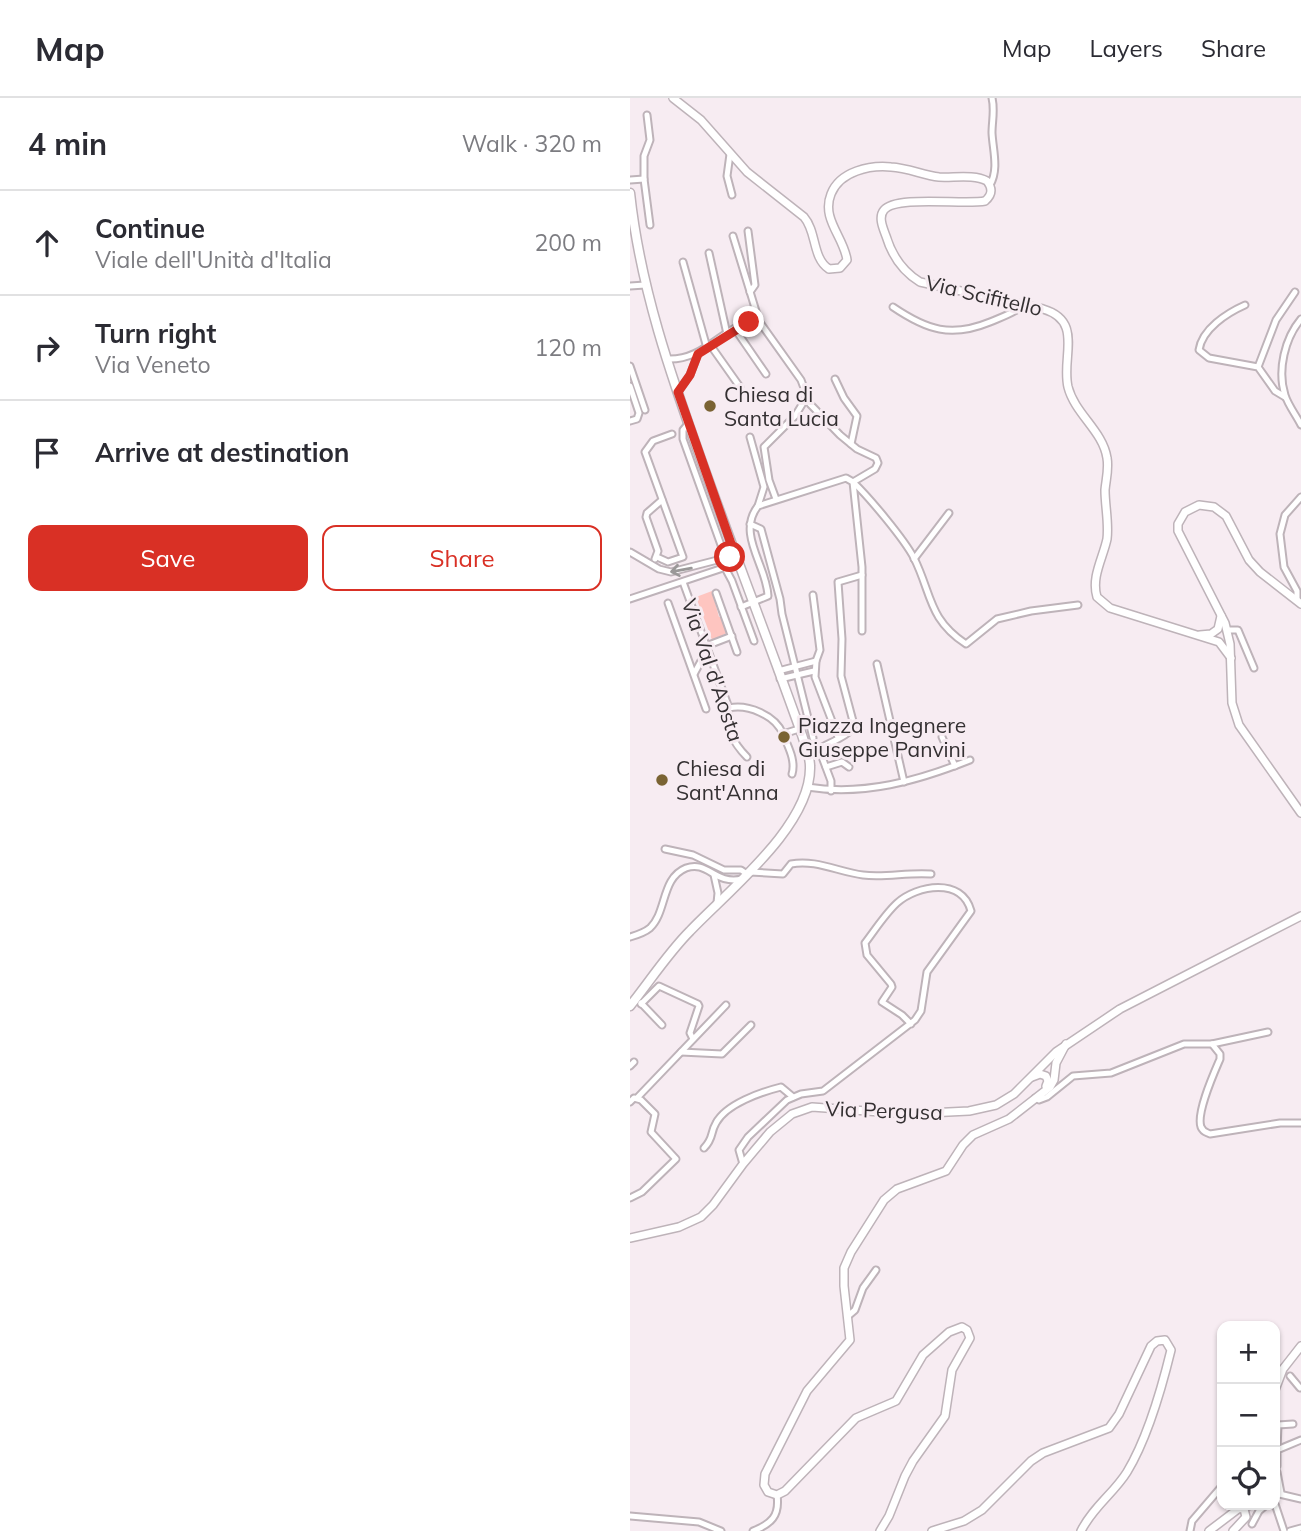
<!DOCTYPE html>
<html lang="en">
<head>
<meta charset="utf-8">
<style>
  :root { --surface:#fff; --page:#f7f7f7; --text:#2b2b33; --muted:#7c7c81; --line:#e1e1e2; --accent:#d93025 }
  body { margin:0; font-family:Mulish,sans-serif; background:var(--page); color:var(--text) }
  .controls { position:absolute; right:21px; bottom:21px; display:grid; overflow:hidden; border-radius:14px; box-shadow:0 2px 5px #0004 }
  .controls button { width:63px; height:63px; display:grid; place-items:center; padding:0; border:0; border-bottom:2px solid var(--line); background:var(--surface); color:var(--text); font:35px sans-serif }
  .stop { position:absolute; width:21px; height:21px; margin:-16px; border:5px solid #d93025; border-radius:50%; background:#fff }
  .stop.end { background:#d93025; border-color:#fff; box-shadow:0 2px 7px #0008 }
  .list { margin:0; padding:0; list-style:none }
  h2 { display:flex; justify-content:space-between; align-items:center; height:91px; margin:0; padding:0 28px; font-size:30px }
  h2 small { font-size:23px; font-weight:400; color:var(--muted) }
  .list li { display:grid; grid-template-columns:46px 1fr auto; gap:21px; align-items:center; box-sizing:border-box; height:105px; padding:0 28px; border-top:2px solid var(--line) }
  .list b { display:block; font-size:26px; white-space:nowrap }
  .list p { margin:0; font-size:23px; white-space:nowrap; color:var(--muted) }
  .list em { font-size:23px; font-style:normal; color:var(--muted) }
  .actions { display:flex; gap:14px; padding:21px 28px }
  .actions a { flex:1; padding:16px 0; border:2px solid var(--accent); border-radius:14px; text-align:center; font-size:24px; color:var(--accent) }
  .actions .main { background:var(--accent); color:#fff }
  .icon { flex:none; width:38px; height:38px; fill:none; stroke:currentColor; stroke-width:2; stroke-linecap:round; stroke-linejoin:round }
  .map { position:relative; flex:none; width:671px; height:1433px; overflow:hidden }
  header { display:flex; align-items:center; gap:42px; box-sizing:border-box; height:98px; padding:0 35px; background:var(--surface); border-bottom:2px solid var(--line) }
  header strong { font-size:33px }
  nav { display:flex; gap:38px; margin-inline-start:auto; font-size:24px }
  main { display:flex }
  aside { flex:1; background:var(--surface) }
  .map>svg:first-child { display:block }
  .green { fill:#fec5c0 }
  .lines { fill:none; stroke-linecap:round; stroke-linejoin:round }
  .street-casing { stroke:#beb3b9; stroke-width:9 }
  .secondary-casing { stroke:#beb3b9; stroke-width:10 }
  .primary-casing { stroke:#beb3b9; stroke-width:11 }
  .street { stroke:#fff; stroke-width:5 }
  .secondary { stroke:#fff; stroke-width:7 }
  .primary { stroke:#fff; stroke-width:8 }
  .oneway { stroke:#9a9898 }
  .route { stroke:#d93025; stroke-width:9 }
  .poi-dot { fill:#7a6333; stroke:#f7ecf2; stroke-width:2.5 }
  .labels { text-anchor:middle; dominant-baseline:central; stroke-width:6; stroke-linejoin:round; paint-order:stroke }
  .street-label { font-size:21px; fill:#343032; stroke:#f7ecf2 }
  .poi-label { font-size:21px; fill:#343032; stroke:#f7ecf2; text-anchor:start }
</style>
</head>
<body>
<header>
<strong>Map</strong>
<nav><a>Map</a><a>Layers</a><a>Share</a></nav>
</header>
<main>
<aside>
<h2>4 min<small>Walk · 320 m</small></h2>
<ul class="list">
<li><svg class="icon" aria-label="ahead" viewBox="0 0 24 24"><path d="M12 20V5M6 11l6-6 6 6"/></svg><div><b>Continue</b><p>Viale dell'Unità d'Italia</p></div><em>200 m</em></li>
<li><svg class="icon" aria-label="right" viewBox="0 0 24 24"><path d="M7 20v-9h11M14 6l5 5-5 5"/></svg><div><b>Turn right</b><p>Via Veneto</p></div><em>120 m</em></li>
<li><svg class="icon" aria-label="arrive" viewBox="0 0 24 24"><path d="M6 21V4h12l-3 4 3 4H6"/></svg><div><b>Arrive at destination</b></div></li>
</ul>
<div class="actions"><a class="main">Save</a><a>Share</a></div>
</aside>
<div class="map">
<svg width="671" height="1433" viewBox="0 0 671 1433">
  <rect width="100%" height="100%" fill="#f7ecf2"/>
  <polygon class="green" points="82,493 89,519 91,519 97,535 82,542 66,499"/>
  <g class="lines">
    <g class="street-casing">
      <g id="street">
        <polyline points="17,17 20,42 14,58 14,81 20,127"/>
        <polyline points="100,56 97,78 102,97"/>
        <polyline points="0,82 14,81"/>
        <path d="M360,87C369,71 363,53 362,35C362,23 365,12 362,0"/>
        <polyline points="118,133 125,187 120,194"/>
        <path d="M103,138L129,223L171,282L180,306L210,337L227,351L246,360L248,365L245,371L223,384C239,399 274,441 284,460C302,496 298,521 336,546L367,521L401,513L448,507"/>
        <polyline points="79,155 97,236"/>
        <polyline points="53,164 77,250"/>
        <polyline points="0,188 15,187"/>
        <path d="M615,207C597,215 572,231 569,252L579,260L628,269L645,293L655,299"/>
        <path d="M263,209C297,232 321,240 360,224C372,219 384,215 394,207"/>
        <path d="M671,221C655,240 647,272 655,297C658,307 666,317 671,327"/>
        <polyline points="105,231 136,276"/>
        <polyline points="81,248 110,289"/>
        <path d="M37,261C77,263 94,224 129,223"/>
        <polyline points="0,268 15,312"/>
        <polyline points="628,269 646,222 665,194"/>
        <polyline points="205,281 214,300 227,318 221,346"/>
        <polyline points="0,288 9,315 7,321 0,323"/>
        <polyline points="48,294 60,277 68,256"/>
        <polyline points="58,326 53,332 53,341 96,461"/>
        <polyline points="120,339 134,389 128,408"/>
        <polyline points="146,401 139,382 134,349 165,318 176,300"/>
        <polyline points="120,426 131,431 150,501 152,516 183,640"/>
        <polyline points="0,454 29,471 41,474 99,459"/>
        <polyline points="27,459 38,464 53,459 15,354 23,343 42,336"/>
        <polyline points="25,461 28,453 16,419 17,415 32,402"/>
        <polyline points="284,461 319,415"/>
        <polyline points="95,470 102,483 124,543"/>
        <path d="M53,484L99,610C95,630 103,645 117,659"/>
        <polyline points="86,495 107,554"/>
        <polyline points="183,497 190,552 186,563 185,579 208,639"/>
        <polyline points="0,501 108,465"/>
        <polyline points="667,501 667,493 654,469 650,436 655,417 671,399"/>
        <polyline points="38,505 76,611"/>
        <path d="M111,509L138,498C137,468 106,436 128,408L216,380L223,384L232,469V533"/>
        <polyline points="597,532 608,532 624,570"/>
        <polyline points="76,548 102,538"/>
        <polyline points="247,566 274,684"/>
        <polyline points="148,573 186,563"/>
        <polyline points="64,576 77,552"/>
        <polyline points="150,581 184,573"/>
        <path d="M99,610C118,606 145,617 153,636"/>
        <polyline points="312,639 325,668"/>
        <polyline points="196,669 212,664 219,669"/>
        <path d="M162,676C166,662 158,649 153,636L169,631"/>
        <path d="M177,689C234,698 287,683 340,662"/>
        <path d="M201,693V683L189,651C199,644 219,639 224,627L211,578L212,541L208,484L232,477"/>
        <polyline points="35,751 63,757 94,772 111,772 117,776"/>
        <path d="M120,774L153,776L161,766C185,761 209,774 233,777C255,780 278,774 301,776"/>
        <polyline points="84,777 88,795 87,805"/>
        <path d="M0,839C7,837 14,835 20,830C37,814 31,780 56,770C78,762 84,787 112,781"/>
        <polyline points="11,905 32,927"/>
        <polyline points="11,906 29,888 68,906 69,908 60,935 63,941"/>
        <path d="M582,946L590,956V961C584,975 566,1015 571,1029C573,1034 576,1034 580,1036L650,1025H671"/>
        <polyline points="51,954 92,956 121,927"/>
        <polyline points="0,968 4,964"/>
        <polyline points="7,1000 96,907"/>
        <polyline points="405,1000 409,1002 417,999 443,978 481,975 554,946 582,946 638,934"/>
        <polyline points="0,1004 4,1000 11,1002 25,1016 21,1034 46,1061 12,1094 0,1100"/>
        <path d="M74,1050C84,1040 80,1035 86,1025C96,1006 131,994 151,989L163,999"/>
        <path d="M113,1066L109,1052L118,1039L157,1002L171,996L193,993L285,922L291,913L297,874L341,813C332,779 287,787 267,805C255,816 245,832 235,845L237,857L261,886L262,889L252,904L272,917L281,926"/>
        <polyline points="218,1218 225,1212 233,1190 246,1172"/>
        <polyline points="660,1278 670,1290"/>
        <polyline points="647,1352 648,1327 663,1326"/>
        <polyline points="647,1368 647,1352 671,1342"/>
        <polyline points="647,1374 651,1395"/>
        <polyline points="645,1395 671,1401"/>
        <polyline points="645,1406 654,1433"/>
        <polyline points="614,1410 622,1407"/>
        <polyline points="0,1418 69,1424 91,1433"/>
        <polyline points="622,1426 629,1413 636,1407"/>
        <path d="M123,1433C141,1426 150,1418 147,1397"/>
        <polyline points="560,1433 562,1423 592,1388"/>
        <polyline points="660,1433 671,1430"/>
      </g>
    </g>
    <g class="secondary-casing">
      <g id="secondary">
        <path d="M43,0L71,22L117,74L174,119C187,134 182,160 199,171L210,170L217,162C214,139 191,121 201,96C210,73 240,67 261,69C278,70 293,77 309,79C323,80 344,76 357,83C363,91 362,97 355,103C334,107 266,97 254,112C248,119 253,130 256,138C262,158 272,173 290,184L413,211C454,223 431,259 438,289C445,316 473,333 477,360C479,371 476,381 475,392C475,408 479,425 477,441C473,460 461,479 467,499L480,510L589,544L601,560"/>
        <polyline points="671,506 630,474 619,462 596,418 584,409 569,407 555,414 548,426 548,433 595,525 600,546 602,605 609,627 671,715"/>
        <polyline points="570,537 581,536 588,531 591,518"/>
        <polyline points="402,979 410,976 416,978 418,983 416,988"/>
        <polyline points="0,1140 49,1129 71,1119 83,1107 113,1066 140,1034 162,1016 182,1009 278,1016 339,1013 366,1007 384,996 426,954 490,911 671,818"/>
        <polyline points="645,1292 653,1271 671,1248"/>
        <polyline points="250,1433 259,1418 275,1378 283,1363 315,1318 322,1272 340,1240 337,1232 332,1229 319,1234 293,1257 266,1303 226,1320 155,1393 147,1397 138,1394 134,1387 135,1376 177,1293 220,1242 214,1188 214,1170 221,1154 254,1102 267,1091 316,1073 333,1047 343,1037 379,1021 420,989 424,982 426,965 436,946"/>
        <path d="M302,1433L334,1423L352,1412L401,1363L413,1355L479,1330L489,1316L521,1248L527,1243L535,1242L541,1252C532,1289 517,1341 497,1374C484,1395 463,1409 451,1433"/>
        <polyline points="579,1433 608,1411 614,1410"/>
        <polyline points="603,1433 616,1419 613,1407"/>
      </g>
    </g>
    <g class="primary-casing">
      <path id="primary" d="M0,95C10,189 41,278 73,367C105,457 140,547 172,637C175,647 180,658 180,668C182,727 98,793 60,833C38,855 20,883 0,908"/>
    </g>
    <use href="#street" class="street"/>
    <use href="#secondary" class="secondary"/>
    <use href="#primary" class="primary"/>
  </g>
  <defs><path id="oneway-shaft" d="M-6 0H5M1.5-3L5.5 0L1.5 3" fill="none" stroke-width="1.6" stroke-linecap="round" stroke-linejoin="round" transform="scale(1.75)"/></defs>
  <use class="oneway" href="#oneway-shaft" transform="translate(51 472) rotate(170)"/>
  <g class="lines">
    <polyline class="route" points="100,459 105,457 48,294 60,277 68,256 119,224"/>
  </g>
  <g class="poi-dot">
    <circle cx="80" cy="308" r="7"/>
    <circle cx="154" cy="639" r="7"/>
    <circle cx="32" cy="682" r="7"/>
  </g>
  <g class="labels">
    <g class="street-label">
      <text transform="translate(354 197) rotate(13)">Via Scifitello</text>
      <text transform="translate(83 572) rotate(71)">Via Val d'Aosta</text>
      <text transform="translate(254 1012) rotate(2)">Via Pergusa</text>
    </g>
    <g class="poi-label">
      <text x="94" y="296">Chiesa di<tspan x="94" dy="24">Santa Lucia</tspan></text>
      <text x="168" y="627">Piazza Ingegnere<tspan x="168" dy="24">Giuseppe Panvini</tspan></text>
      <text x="46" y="670">Chiesa di<tspan x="46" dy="24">Sant'Anna</tspan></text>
    </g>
  </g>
</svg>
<div class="controls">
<button>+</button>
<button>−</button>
<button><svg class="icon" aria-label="locate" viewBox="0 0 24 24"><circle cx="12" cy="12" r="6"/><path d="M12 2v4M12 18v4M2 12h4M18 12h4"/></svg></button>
</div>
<div class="stop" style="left:100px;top:459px"></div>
<div class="stop end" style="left:119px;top:224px"></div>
</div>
</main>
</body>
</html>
